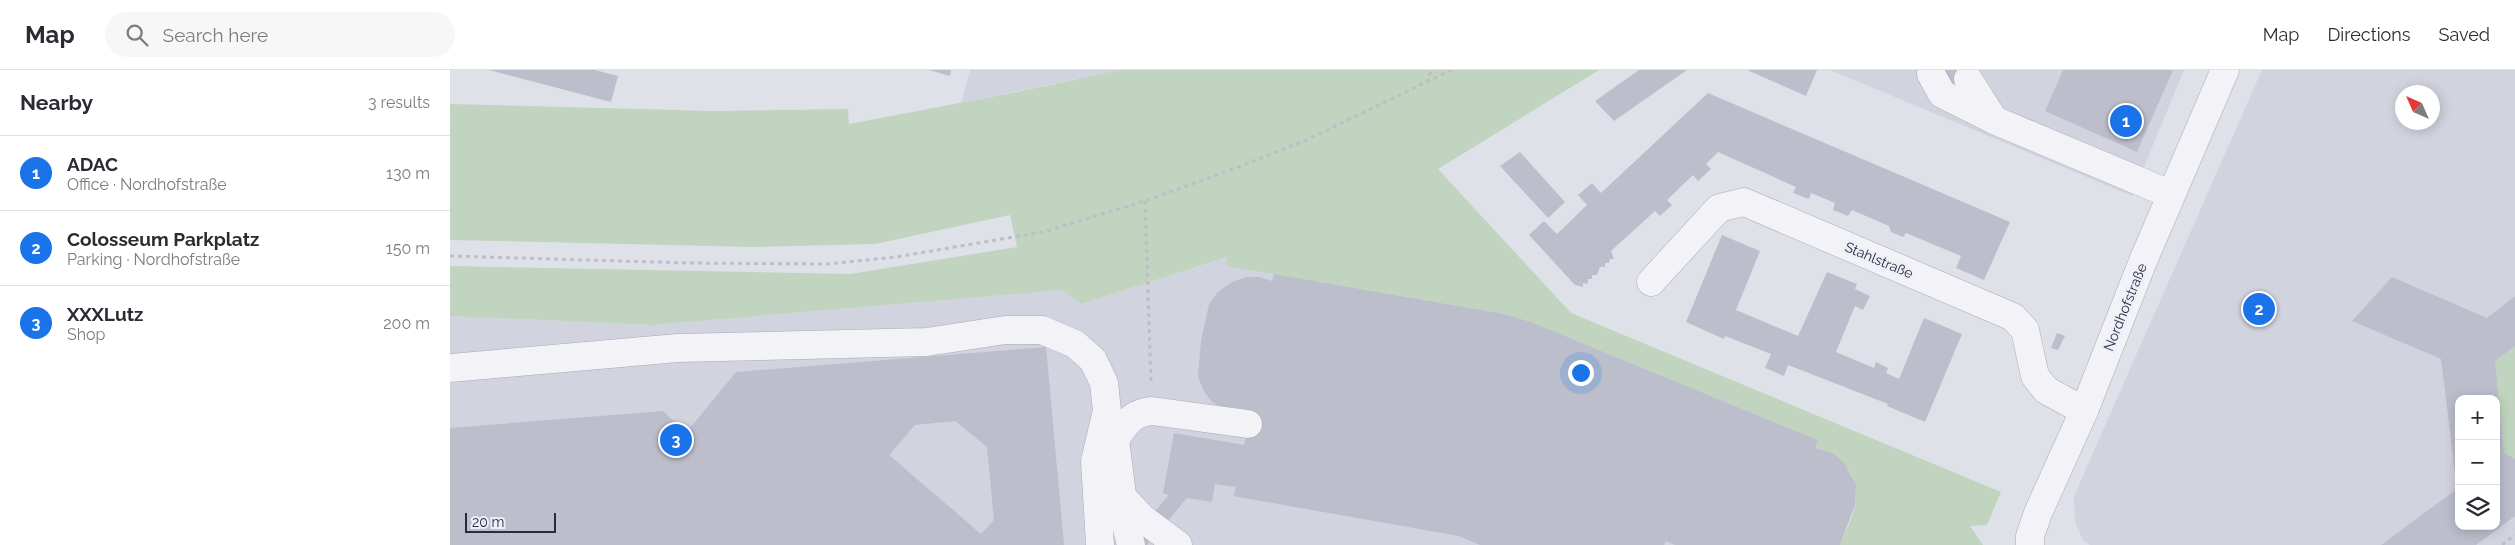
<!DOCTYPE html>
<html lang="en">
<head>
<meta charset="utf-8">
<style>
  :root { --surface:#fff; --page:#f7f7f7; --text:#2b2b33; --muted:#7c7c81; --line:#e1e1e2; --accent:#1a73e8 }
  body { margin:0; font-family:Raleway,sans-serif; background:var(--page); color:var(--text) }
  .controls { position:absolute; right:15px; bottom:15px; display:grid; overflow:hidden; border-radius:10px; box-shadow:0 2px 12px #0003 }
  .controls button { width:45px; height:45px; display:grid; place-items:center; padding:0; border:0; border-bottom:1px solid var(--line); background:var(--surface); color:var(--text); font:25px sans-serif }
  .compass { position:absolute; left:1945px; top:15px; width:45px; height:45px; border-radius:50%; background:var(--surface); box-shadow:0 2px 12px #0003; rotate:315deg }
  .scale { position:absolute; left:15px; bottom:12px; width:91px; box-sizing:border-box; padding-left:5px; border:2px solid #272b41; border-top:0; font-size:14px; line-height:18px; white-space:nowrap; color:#272b41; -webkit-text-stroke:4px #eef0f7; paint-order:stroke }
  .you { position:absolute; left:1130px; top:302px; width:18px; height:18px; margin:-12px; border:4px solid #fff; border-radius:50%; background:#1a73e8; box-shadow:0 0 0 8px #1a73e833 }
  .badge { display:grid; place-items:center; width:32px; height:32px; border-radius:50%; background:var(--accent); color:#fff; font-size:16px; font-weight:700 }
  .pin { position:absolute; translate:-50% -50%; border:2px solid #fff; box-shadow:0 1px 5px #0006 }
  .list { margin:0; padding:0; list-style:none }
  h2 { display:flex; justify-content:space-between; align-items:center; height:65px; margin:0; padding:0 20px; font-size:21px }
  h2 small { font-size:16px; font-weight:400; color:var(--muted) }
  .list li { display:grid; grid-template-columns:32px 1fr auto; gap:15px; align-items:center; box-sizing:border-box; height:75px; padding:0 20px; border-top:1px solid var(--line) }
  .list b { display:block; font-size:19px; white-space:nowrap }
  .list p { margin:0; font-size:16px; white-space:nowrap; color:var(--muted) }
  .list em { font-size:16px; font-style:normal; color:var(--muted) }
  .icon { flex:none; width:28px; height:28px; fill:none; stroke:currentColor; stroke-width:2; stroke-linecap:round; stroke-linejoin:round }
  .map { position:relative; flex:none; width:2065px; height:475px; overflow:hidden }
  header { display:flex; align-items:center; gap:30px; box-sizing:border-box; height:70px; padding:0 25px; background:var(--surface); border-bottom:1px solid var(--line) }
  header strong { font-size:24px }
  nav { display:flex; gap:28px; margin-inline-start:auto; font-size:18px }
  .search { width:350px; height:45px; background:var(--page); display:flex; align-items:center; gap:12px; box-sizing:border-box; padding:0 18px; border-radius:28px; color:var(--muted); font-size:19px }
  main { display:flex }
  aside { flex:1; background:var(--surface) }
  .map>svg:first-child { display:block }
  .built { fill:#d1d3de; fill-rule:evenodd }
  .green { fill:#c0d4bf }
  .building { fill:#bcbecc; fill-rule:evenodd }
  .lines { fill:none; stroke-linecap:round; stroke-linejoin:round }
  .minor-casing { stroke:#a8aab7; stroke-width:29 }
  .path { stroke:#bdbec8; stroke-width:3; stroke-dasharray:4 4; stroke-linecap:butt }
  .minor { stroke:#f2f2f7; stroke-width:28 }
  .labels { text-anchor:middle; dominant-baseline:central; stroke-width:4.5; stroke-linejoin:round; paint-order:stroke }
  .street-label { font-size:14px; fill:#272b41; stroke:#eef0f7 }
</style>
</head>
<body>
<header>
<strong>Map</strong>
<div class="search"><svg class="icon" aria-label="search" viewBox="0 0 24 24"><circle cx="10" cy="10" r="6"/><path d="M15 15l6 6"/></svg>Search here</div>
<nav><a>Map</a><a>Directions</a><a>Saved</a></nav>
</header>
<main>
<aside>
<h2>Nearby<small>3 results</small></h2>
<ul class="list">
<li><span class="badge">1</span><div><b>ADAC</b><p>Office · Nordhofstraße</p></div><em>130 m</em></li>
<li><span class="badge">2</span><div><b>Colosseum Parkplatz</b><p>Parking · Nordhofstraße</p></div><em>150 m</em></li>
<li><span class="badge">3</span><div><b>XXXLutz</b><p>Shop</p></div><em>200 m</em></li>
</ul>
</aside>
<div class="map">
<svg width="2065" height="475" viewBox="0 0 2065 475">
  <rect width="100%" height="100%" fill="#dfe1e9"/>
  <g class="built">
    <polygon points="520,0 669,0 511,33"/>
    <polygon points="1380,0 1734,0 1682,126"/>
    <path d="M1812,0H2065V475H1640L1633,470L1625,452L1624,426ZM1952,22H1982V52H1952ZM2009,329H2046V456H2009Z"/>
    <polygon points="779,187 776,196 1054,244 1081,252 1368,370 1365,378 1383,383 1394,393 1406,415 1405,435 1390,475 0,475 0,246 202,255 612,220 631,234"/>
  </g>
  <g class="green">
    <path d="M669,0H1149L988,99L1121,243L1551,422L1537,455L1520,456L1533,475H1390C1402,447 1415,426 1397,398C1389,386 1379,381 1365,378L1368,370L1081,252L1054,244L776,196L778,187L631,234L612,220L202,255L0,246V196L400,204L567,177L560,145L425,174L306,177L0,170V34L264,41L398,39L399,54L562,23Z"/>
    <polygon points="2065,276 2065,389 2054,383 2045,291"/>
  </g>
  <g class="building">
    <polygon points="39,0 145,0 168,6 161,32"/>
    <polygon points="479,0 501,0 500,6"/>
    <polygon points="1189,0 1237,0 1164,51 1145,31"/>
    <polygon points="1297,0 1367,0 1356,26"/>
    <polygon points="1471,0 1522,0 1514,18"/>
    <polygon points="1613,0 1723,0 1687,82 1595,41"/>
    <polygon points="1258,23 1560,152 1534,210 1506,198 1511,186 1456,163 1453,167 1441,162 1439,156 1402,140 1398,146 1383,140 1385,133 1361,123 1359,129 1343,123 1346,117 1268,82 1256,94 1261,99 1248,111 1243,105 1217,130 1222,135 1210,146 1205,141 1161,181 1164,189 1160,189 1159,193 1155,193 1155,197 1150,197 1147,205 1142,205 1142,209 1138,209 1138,214 1133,213 1133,217 1125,215 1079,165 1094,151 1107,164 1137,135 1128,125 1142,113 1151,123"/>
    <polygon points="1070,82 1115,132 1098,148 1050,96"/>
    <polygon points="1272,165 1310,181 1286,240 1348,266 1377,202 1407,214 1405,219 1420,226 1413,240 1405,236 1386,282 1424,298 1426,292 1438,298 1436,303 1449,309 1474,248 1512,264 1475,352 1437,336 1438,334 1338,295 1334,306 1315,298 1321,284 1275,266 1274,269 1236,252"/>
    <polygon points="824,204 1054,244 1081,252 1368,370 1365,378 1383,383 1394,393 1406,415 1405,435 1390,475 1225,475 1216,471 1214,475 1030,475 1009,466 783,426 786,417 765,414 762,432 737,428 697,475 676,475 719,425 713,423 724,363 794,375 798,354 761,331 753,320 748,306 751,271 759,234 768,222 782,212 797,207 809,207 822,211"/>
    <path d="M1942,207L2037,248L2065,226V276L2045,291L2054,383L2065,389V446L2026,475H1931L2007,419L1991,289L1902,251ZM2009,329H2046V456H2009Z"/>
    <polygon points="1607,263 1615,266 1608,280 1601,278"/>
    <path d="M596,277L614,475H0V358L213,341L236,363L286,302ZM505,351L537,377L544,450L531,464L439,385L465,355Z"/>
  </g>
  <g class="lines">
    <g class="minor-casing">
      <g id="minor">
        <polyline points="1481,4 1492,24 1544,50 1720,124"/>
        <polyline points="1518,9 1544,50"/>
        <polyline points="1201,212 1269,138 1294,132 1563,247 1575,260 1585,306 1596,320 1634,341"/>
        <polyline points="0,298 228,278 477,272 555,260 592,260 625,274 643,290 654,313 657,341 665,369 675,450 681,475"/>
        <path d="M665,369C677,353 681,343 702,341L798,354"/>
        <polyline points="673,428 692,448 728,475"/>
        <polyline points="650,475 645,391 656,345"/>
        <polyline points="1580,475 1580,466 1588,443 1634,341 1693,191 1775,0"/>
      </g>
    </g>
    <g class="path">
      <polyline points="977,13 981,0"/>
      <polyline points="695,131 701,312"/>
      <polyline points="0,186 238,193 377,194 446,187 593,162 695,131 791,96 859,69 1001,0"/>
      <polyline points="728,438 728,426"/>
      <polyline points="2052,475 2065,465"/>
    </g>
    <use href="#minor" class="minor"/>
  </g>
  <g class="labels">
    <g class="street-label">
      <text transform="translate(1429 190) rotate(23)">Stahlstraße</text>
      <text transform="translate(1675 237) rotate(-68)">Nordhofstraße</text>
    </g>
  </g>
</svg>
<div class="controls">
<button>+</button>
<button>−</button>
<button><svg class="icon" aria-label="layers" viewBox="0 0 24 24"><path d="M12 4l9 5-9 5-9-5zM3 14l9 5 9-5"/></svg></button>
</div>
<svg class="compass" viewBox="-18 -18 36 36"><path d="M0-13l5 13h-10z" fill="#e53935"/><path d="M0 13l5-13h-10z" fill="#7c7c81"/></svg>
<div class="scale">20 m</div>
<div class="you"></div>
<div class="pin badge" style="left:1676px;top:51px">1</div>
<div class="pin badge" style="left:1809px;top:239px">2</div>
<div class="pin badge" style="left:226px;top:370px">3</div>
</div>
</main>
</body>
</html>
